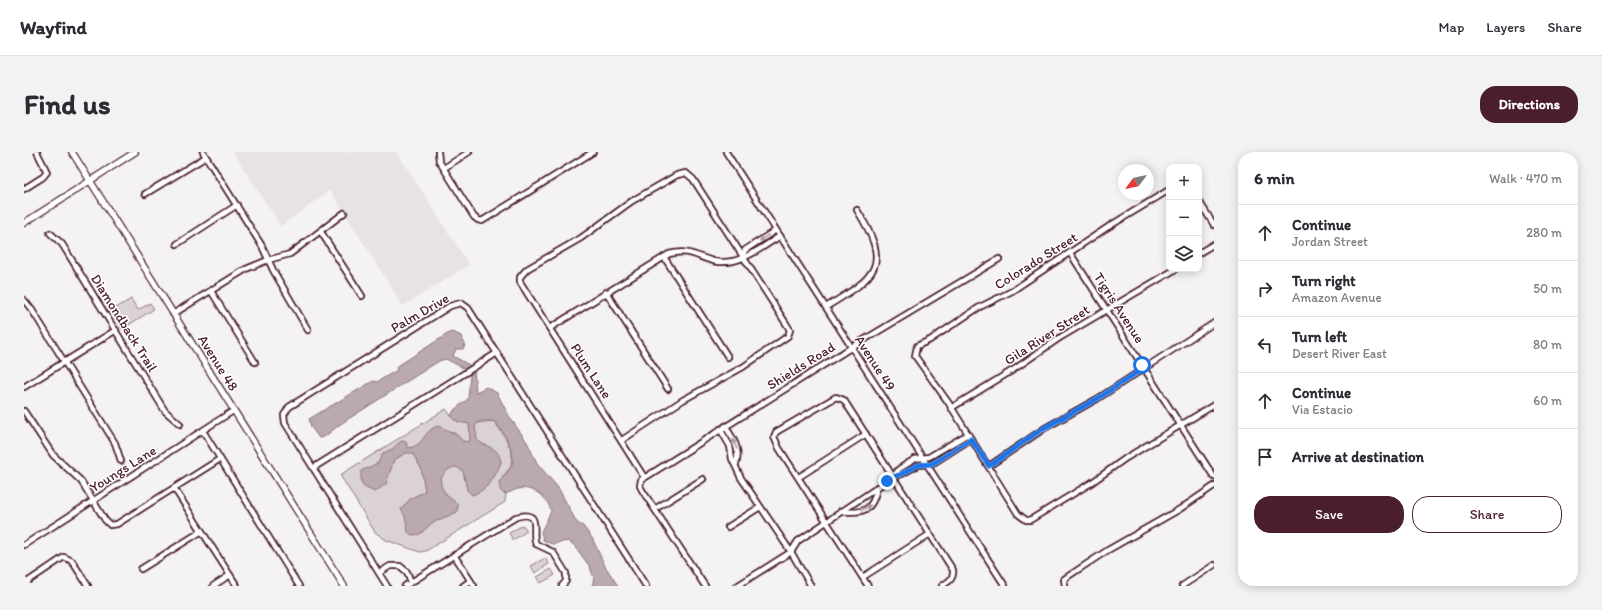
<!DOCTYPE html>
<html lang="en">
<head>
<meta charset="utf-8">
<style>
  :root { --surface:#fff; --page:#f2f2f3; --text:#2b2b33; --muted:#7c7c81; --line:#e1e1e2; --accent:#4a1f2b }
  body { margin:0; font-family:Itim,sans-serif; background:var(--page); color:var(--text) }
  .controls { position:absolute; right:12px; top:12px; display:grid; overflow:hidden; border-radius:8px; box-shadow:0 2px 10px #0003 }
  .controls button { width:36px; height:36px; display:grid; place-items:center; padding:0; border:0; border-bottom:1px solid var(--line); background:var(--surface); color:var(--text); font:20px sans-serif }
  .compass { position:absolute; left:1094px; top:12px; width:36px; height:36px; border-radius:50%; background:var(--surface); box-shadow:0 2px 10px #0003; rotate:238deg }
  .stop { position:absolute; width:12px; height:12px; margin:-9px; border:3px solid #1a73e8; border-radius:50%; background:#fff }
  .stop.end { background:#1a73e8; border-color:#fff; box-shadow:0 1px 4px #0008 }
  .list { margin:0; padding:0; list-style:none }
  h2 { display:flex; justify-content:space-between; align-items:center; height:52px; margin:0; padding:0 16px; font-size:17px }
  h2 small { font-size:13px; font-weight:400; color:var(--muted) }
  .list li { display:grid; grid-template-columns:26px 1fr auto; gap:12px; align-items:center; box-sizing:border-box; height:56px; padding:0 16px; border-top:1px solid var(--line) }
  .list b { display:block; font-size:15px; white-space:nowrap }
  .list p { margin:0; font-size:13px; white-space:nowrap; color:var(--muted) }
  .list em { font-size:13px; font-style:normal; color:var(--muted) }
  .actions { display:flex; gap:8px; padding:12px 16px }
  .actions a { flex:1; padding:9px 0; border:1px solid var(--accent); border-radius:16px; text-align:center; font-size:14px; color:var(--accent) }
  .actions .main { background:var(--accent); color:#fff }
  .icon { flex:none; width:22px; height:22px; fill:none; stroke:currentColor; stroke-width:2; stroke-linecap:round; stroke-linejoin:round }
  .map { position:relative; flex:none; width:1190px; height:434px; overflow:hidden; border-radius:16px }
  header { display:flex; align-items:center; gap:24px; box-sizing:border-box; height:56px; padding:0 20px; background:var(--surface); border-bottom:1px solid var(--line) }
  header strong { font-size:19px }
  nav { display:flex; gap:22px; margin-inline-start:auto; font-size:14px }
  .intro { display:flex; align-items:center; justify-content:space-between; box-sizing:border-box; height:96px; padding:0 24px }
  h1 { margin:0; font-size:28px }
  .button { padding:10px 18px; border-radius:16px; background:var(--accent); color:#fff; font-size:14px; font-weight:700 }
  main { display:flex; gap:24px; padding:0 24px }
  aside { flex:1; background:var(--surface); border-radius:16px; box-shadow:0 2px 10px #0003 }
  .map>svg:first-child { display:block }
  .built { fill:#e7e2e3 }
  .green { fill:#dbd2d5; stroke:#927880 }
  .water { fill:#baa9ae; stroke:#8d727a }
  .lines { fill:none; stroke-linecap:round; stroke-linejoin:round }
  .minor-casing { stroke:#4a1f2b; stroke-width:8 }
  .major-casing { stroke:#4a1f2b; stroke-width:8 }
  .minor { stroke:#fff; stroke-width:4.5 }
  .major { stroke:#fff; stroke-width:5.5 }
  .oneway { fill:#ae9aa0 }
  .route { stroke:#1a73e8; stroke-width:5 }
  .labels { text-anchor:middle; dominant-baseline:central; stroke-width:3; stroke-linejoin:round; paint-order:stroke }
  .street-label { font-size:14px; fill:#4a1f2b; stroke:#fff }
</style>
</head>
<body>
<header>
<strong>Wayfind</strong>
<nav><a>Map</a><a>Layers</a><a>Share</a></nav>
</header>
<div class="intro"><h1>Find us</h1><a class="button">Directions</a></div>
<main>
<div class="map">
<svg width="1190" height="434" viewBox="0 0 1190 434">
  <rect width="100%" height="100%" fill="#f4f2f2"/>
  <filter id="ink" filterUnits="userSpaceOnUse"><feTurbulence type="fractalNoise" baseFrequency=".025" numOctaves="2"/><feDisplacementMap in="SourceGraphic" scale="8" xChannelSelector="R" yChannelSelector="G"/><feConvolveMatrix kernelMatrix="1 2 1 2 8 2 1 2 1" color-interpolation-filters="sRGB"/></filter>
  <g filter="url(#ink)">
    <polygon class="built" points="209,0 373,0 445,113 379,154 306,38 257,74"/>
    <g class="green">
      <polygon points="107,147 114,158 126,151 130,157 98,177 87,159"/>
      <polygon points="422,257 430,268 452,271 470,269 482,287 488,301 487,315 479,324 479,341 482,342 481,350 402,399 396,400 362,388 351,380 316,323"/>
      <polygon points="499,373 503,379 489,388 485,381"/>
      <polygon points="521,406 525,412 511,421 507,414"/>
      <polygon points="527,417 531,423 517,431 513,425"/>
    </g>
    <path class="water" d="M429,180L437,184L441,194L439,197H432L429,204L447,214L450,219L452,240L462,235L473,241L485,264L503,290L513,311L535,337L553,371L559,374L568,386L581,414L594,434H568L570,426L566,415L550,393L544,389L528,392L519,388L517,380L527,359C524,346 510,334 494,337C485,340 476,348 475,330C479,325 486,318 488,312C492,298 479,279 470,269H456L451,274L453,288C462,296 474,293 477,310C472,324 464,338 448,343L443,338L439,319L432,315C422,316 415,325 417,334L423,344L434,352L433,360L408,371L396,382L388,383L384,380L381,364L377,357L386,347L401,339L397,316L388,301H382L370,308L362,332L351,340L340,335L337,329V319L354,311L359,301L368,297L377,289L382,290L384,296C400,295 400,277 414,274L432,282L439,289L445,290L446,287L445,272L434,270L427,264L430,258L444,247L446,223L443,218L422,207L415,209L318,271L300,285L295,286L287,275L285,267L349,229L353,230L373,218L372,215L425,181Z"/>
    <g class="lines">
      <g class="minor-casing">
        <g id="minor">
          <polyline points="179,0 238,94 249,118 284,178"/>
          <polyline points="414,0 415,9 450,65 454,68 458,69 569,0"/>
          <polyline points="702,0 981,434"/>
          <polyline points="420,16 445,0"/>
          <polyline points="0,37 19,25 23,20 13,0"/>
          <polyline points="1145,38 1084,75 988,139 954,156 906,188 893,194 891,204 924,250 994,362 1002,368 1006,368 1067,331 1102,306 1190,253"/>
          <polyline points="121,42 182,5"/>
          <polyline points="1175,49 1190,73"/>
          <polyline points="297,80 338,144"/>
          <polyline points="26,81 38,92 141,259 156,272"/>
          <polyline points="153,92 213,53"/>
          <polyline points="1046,101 1190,325"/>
          <polyline points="1175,101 1190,92"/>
          <polyline points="640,105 704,205"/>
          <polyline points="718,105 721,98 752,78"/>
          <polyline points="187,139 231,210"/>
          <polyline points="582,140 644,237"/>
          <polyline points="0,148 8,158 91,291 97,309"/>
          <path d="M802,155C853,124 868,114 833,58"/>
          <polyline points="149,162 222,117 244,108 266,102 320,61"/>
          <path d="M526,176L645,102C666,97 671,104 689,109C714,115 737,96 756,84"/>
          <polyline points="0,235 92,178"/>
          <polyline points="927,256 989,218 1037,185 1152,117"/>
          <polyline points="0,259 29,303 57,329 81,368 86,373 93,372 196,307"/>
          <path d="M701,274C709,286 717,297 712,312"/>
          <polyline points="696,277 706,294 708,307 717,326 767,400 787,434"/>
          <polyline points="179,279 275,434"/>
          <polyline points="598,288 659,248 719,215 764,184 766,178 763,173 669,27 662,21 653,23 608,49 557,86 503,117 496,125 496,130 620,325"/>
          <polyline points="965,314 1021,276 1073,247 1190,171"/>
          <polyline points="289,316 473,201"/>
          <polyline points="775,325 842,282"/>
          <polyline points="869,325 878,322 894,313 908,312 947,287"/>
          <polyline points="150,336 213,434"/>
          <polyline points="631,357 679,327"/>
          <path d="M817,359C839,362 849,359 853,335"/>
          <polyline points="704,375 736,355"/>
          <polyline points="0,393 209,259"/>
          <polyline points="430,403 450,434"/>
          <polyline points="117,417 178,379"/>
          <polyline points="355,421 366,414 376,414 383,420 387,430"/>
          <polyline points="839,425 906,382"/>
          <polyline points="0,432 40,405 48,409 64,434"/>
          <polyline points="189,434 206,423"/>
          <polyline points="363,434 261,271 260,263 265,255 426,154 437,151 444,156 622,434"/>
          <path d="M381,434L492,365C520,357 506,381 512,392L529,400L542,421V429L538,434"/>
          <polyline points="439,434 446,429"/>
          <polyline points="681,434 618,338 616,334 617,328 828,195 975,107"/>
          <polyline points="713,434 767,400 774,389 869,325 875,317 891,307 905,305 944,282"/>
          <path d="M844,434L755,296L750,285L752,280L812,245L820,248L823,253L929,418C930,427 925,429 918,434"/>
          <polyline points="1041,434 1040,427 1043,425 1084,398 1156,357 1190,334"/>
          <polyline points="1158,434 1190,413"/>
        </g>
      </g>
      <g class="major-casing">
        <g id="major">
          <polyline points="48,0 320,434"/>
          <polyline points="0,71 111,0"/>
        </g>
      </g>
      <use href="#minor" class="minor"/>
      <use href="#major" class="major"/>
    </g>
    <defs><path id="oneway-solid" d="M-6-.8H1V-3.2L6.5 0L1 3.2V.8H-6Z"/></defs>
    <g class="oneway">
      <use href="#oneway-solid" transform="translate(740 86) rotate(147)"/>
      <use href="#oneway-solid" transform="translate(711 292) rotate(-111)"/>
      <use href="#oneway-solid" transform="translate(842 356) rotate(-32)"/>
    </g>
  </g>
  <g class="lines" filter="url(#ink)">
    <polyline class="route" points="863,329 869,325 878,322 894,313 908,312 947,287 965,314 1020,276 1073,247 1120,216 1118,213"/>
  </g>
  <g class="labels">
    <g class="street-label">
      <text transform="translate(1012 109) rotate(-32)">Colorado Street</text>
      <text transform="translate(1095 156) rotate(57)">Tigris Avenue</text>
      <text transform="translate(396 161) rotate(-30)">Palm Drive</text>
      <text transform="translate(100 171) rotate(58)">Diamondback Trail</text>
      <text transform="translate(1023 183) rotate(-33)">Gila River Street</text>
      <text transform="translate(194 211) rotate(58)">Avenue 48</text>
      <text transform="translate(851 211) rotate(57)">Avenue 49</text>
      <text transform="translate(777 214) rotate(-32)">Shields Road</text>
      <text transform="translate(567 219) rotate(57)">Plum Lane</text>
      <text transform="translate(99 317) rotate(-32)">Youngs Lane</text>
    </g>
  </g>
</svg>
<div class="controls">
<button>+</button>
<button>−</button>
<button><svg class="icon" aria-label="layers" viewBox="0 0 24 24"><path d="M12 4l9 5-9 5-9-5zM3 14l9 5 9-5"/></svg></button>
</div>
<svg class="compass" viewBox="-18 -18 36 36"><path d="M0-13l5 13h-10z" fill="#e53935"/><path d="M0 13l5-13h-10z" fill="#7c7c81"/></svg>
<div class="stop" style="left:1118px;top:213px"></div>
<div class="stop end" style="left:863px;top:329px"></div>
</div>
<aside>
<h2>6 min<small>Walk · 470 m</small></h2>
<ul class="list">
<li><svg class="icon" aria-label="ahead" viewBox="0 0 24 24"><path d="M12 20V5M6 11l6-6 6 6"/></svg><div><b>Continue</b><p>Jordan Street</p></div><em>280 m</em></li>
<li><svg class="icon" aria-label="right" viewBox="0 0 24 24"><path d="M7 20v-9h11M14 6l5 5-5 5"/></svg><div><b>Turn right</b><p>Amazon Avenue</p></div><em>50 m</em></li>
<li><svg class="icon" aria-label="left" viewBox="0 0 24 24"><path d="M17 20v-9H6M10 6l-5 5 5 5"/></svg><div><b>Turn left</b><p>Desert River East</p></div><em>80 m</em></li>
<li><svg class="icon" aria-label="ahead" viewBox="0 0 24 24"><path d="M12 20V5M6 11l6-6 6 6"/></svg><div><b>Continue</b><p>Via Estacio</p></div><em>60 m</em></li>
<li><svg class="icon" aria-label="arrive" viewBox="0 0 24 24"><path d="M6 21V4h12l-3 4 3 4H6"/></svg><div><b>Arrive at destination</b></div></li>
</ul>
<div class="actions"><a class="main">Save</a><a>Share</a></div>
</aside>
</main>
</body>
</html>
